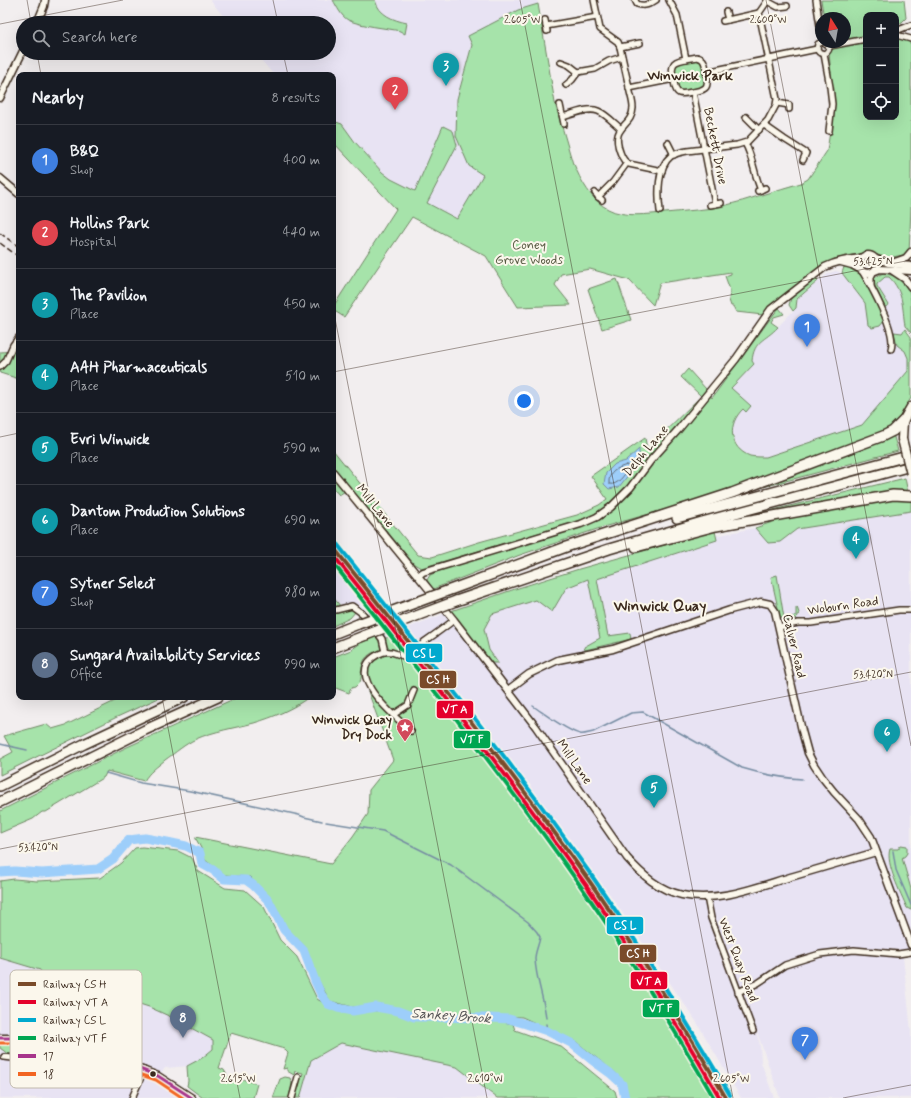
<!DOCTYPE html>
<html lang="en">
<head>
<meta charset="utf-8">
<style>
  :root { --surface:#171b24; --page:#20242c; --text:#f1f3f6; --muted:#9ea1a6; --line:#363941; --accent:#db2777 }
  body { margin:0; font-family:Mynerve,sans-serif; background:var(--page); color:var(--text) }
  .controls { position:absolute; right:12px; top:12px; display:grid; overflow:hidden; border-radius:8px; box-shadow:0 4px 16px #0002 }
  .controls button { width:36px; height:36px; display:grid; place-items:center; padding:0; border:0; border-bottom:1px solid var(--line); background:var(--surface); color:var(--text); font:20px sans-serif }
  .compass { position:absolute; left:815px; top:12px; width:36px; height:36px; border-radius:50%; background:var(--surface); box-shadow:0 4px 16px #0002; rotate:349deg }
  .you { position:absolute; left:524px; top:401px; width:14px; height:14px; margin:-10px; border:3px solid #fff; border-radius:50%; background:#1a73e8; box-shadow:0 0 0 6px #1a73e833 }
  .badge { display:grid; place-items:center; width:26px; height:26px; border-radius:50%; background:var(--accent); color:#fff; font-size:13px; font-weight:700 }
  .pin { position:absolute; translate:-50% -33px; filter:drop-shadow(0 1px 2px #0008) }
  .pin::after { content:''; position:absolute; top:21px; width:14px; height:12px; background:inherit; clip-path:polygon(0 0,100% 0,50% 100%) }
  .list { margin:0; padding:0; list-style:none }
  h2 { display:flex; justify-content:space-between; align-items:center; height:52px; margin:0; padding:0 16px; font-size:17px }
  h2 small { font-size:13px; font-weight:400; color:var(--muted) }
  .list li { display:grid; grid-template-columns:26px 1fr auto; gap:12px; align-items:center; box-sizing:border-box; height:72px; padding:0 16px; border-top:1px solid var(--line) }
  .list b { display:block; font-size:15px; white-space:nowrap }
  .list p { margin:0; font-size:13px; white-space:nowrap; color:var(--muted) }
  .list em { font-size:13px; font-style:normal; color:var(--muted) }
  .icon { flex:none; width:22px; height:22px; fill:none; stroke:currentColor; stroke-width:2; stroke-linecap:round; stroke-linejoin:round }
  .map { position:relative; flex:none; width:911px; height:1098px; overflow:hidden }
  .search { position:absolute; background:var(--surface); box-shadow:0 4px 16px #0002; left:16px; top:16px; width:320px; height:44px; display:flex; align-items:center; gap:10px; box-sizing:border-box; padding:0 14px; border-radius:22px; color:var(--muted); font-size:15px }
  .panel { position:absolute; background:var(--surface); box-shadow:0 4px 16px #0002; left:16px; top:72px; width:320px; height:628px; border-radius:8px }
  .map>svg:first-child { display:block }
  .built { fill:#e8e3f3; fill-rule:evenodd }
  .green { fill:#a6e3aa; stroke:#708664 }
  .water { fill:#9dcefa; stroke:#768ca2 }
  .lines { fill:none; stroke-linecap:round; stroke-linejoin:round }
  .shore { stroke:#626c76; stroke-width:1 }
  .stream { stroke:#768ca2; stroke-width:1.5 }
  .river { stroke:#9dcefa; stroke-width:9 }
  .minor-casing { stroke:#3b2a1e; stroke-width:8 }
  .tertiary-casing { stroke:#3b2a1e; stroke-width:9 }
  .trunk-casing { stroke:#3b2a1e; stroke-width:11 }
  .motorway-casing { stroke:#3b2a1e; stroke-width:12 }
  .minor { stroke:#fbf7ec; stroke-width:5 }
  .tertiary { stroke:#fbf7ec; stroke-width:6 }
  .trunk { stroke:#fbf7ec; stroke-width:8 }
  .motorway { stroke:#fbf7ec; stroke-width:9 }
  .rail { stroke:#3b2a1e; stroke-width:1.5; stroke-dasharray:6 3; stroke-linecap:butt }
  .trunk-bridge-casing { stroke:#3b2a1e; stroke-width:11; stroke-linecap:butt }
  .motorway-bridge-casing { stroke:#3b2a1e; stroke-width:12; stroke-linecap:butt }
  .trunk-bridge { stroke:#fbf7ec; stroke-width:8 }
  .motorway-bridge { stroke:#fbf7ec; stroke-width:9 }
  .bus-1-casing { stroke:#fbf7ec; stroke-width:6 }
  .bus-2-casing { stroke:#fbf7ec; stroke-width:6 }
  .bus-1 { stroke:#a7358b; stroke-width:3 }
  .bus-2 { stroke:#f26522; stroke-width:3 }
  .rail-1-casing { stroke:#fbf7ec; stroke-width:7 }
  .rail-2-casing { stroke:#fbf7ec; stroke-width:7 }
  .rail-3-casing { stroke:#fbf7ec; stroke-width:7 }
  .rail-4-casing { stroke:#fbf7ec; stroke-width:7 }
  .rail-1 { stroke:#7a4b2a; stroke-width:4 }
  .rail-2 { stroke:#e4002b; stroke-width:4 }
  .rail-3 { stroke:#00a9ce; stroke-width:4 }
  .rail-4 { stroke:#00a651; stroke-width:4 }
  .ticks { fill:none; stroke:#3b2a1e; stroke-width:1; stroke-opacity:0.45 }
  .bus-dot { fill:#3b2a1e; stroke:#fbf7ec; stroke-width:1.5 }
  .labels { text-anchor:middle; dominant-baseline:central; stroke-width:4; stroke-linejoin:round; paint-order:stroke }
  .street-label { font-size:13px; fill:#3b2a1e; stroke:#fbf7ec }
  .park-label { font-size:13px; fill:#565841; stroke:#fbf7ec }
  .poi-label { font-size:13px; font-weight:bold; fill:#3b2a1e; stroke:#fbf7ec; text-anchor:end }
  .neighbourhood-label { font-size:14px; font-weight:bold; fill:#3b2a1e; stroke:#fbf7ec }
  .water-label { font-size:14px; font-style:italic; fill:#545355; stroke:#fbf7ec }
  .quarter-label { font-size:15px; font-weight:bold; fill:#3b2a1e; stroke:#fbf7ec }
  .key { fill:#fbf7ec; stroke:#c1baae; stroke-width:1 }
  .key-label { font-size:11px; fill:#3b2a1e }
  .ticks-label { font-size:10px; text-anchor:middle; fill:#3b2a1e; stroke:#fbf7ec; stroke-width:4; stroke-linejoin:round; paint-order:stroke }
  .line-badge { stroke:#fbf7ec; stroke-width:1.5 }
  .badge-label { font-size:11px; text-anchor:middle; font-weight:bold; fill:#fff }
</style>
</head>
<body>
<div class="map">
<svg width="911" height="1098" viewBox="0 0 911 1098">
  <rect width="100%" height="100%" fill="#f2eeef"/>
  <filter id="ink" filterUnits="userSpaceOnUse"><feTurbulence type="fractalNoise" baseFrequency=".025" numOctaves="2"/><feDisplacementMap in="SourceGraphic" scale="8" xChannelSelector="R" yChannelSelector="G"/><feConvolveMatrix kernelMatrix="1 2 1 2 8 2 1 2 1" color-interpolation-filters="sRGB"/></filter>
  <g filter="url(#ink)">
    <g class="built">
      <polygon points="210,0 333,0 343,15 348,20 358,23 400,31 405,33 407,23 395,21 387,16 377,8 375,0 537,0 538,4 518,10 472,45 457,99 515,195 494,238 427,203 415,192 391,179 382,172 355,142 342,124 333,121 333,75 274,75 255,53 329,53 329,23 229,23"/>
      <polygon points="836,271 842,273 865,303 868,325 880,309 889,305 877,286 877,284 885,277 889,277 896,286 902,296 905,329 902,333 894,332 897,345 905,351 908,359 908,371 862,426 766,457 752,456 746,454 740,450 734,439 732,427 734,421 738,414 743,409 746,412 731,388 754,364 752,361 752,354 760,341 771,334 796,308 797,299 829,273"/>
      <path d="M911,499V950L871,949L903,957L911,1031V1098H780L749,1009L760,1045L761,1062L774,1098H741L696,1021L608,892L514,767L418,642L403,653L383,650L357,613L336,602L333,597V537L407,628L444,614L452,625L460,619L710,537L755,528L790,516ZM828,949H865L828,955L797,963L757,979L774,969Z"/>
      <polygon points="0,955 160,1007 214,1031 213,1049 202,1058 189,1066 165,1068 156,1079 186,1098 0,1098"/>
      <polygon points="340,1042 458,1066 495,1098 300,1098 311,1060"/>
    </g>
    <g class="green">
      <path d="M333,0H375C379,15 393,20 407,23L405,34L400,31C387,28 360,26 348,20C341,16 337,7 333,0Z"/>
      <path d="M821,0H904L906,18L902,22L896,25V15H866V117H896V29L898,33L911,44V207L909,254L887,258L869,252L834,259L781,299L763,315L736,312L733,306H731L729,300L730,290L725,276L731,274V272L674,281L660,283L653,305L629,280L590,269L561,274L555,285L571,305L518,307L486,256L412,217L344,317L333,310V307L396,209L333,142V121L342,124L355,142L382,172L391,179L415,191L443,126L453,131L457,145L427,203L457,219L483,175L469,166L456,136L457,99L472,45L468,36L518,10L538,4L555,103L573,164H574C580,180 592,201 608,209C625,218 647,214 665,213C684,211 704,210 723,206C749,200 775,190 801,183L808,179L827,151L834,105L828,42H845V18H824Z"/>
      <path d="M698,59C705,64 707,80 703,87L684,92L680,91L678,88L674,68L678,63Z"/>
      <polygon points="844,267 852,268 859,272 877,304 883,318 884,321 880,326 872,328 868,325 865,303 842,273"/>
      <path d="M884,273L901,278L900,280L903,284L904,283L909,289L911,301V333L905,326C902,307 904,292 889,277H885L877,284V286L889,305L885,307L875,286L874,278L881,274Z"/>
      <polygon points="815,278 818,281 797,299 796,308 793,311 789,305 791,298"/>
      <polygon points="617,279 631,320 602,329 588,289"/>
      <path d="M779,308L784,314L774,317L771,322L778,327C765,341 754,340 752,361L754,364L731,388L751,406L746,412L743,409C727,424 729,448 750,456C755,457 761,457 766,457L862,425L908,371V358L905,351L897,345L894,332L902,333L905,329L911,337V398L896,423L887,430L753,482L674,507L603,527L520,555L433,589L427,580L430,575L446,568L592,522L609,513L623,500L614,499L600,511L576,522L421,568L414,564L386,530L372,523L347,490L339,495L333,488V450L418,555L432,557L479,542L577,515L599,505L607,499L591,476L645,438L647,449L701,396L681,377L688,369L706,389L712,398L770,319Z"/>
      <polygon points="19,351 19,379 0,373 0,352"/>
      <polygon points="893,434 898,451 737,494"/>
      <polygon points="905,478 908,493 740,518"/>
      <polygon points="893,499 911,499 911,511 797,529 780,542 768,543 755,528 790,516"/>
      <polygon points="715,531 717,540 597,579 608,636 630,633 631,639 585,650 584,647 600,638 588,579 566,588 552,612 536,600 492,614 484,629 489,650 498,663 492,663 451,611 515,589 579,569"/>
      <path d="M777,575L784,618L796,616V608L797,607L799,613L797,618C791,620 785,622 780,617L771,577Z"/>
      <polygon points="333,597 341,607 348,605 356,611 350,618 333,626"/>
      <path d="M399,635L501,769L601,906L686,1035L721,1098H629L615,1075L617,1074L575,1041L522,1017L466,1015L513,1024L515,1030L560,1046L615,1091L617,1098H497L457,1067L341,1043L311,1060L300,1098H295L298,1087L303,1073L295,1071L294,1075L287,1071V1068L283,1069L288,1053L284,1049L231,1033L219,1068L224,1070L228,1077L235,1079L236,1077L257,1084L253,1098H203L187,1086L188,1081L187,1066L202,1058L213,1049V1040L171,1017L149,1007L64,980H55L59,986L48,989L40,983L42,974L40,970L0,958V881L14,879L37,881L100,878L121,863L135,848L142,847L178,851L192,858L198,871L225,888L245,890L264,907L280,940L297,957L317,999C335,1011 356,1011 377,1011L381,1004L353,1007L330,1001L316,976L307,949L286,927L272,899L250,877L225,875L205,860L202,850L195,837L331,864L353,836L368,814L369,790L393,760L361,672L374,652C358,660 364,669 360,682L355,687L351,688L349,693L333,687V657L351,650L362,642L377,636L382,639Z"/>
      <polygon points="123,697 161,697 117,717 0,775 0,759 13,752 4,736 46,724 52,729 66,725"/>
      <path d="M238,697H309C293,709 274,717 254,723C235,728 214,731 196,739C185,744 175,753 165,760C157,767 149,772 144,781L107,771L104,777L46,812H42L33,819L0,833V811L125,748Z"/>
      <path d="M901,845L907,846V853L905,856L902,858L911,889V910L907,908C901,893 885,864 890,849H898Z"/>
      <polygon points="0,1042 15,1044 14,1053 8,1054 0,1048"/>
      <polygon points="285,1077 290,1078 292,1083 289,1098 273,1098 280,1079"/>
    </g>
    <polygon class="water" points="639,449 639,461 619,487 609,489 604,484 606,473 615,464 626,461"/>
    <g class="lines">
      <path class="shore" d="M627,465L629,468C624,475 618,486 609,484C608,472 617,468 627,465Z"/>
      <g class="stream">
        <path d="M533,706C545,714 567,731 580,734C584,735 588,733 593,732L631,713L643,712L742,768C762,774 781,778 802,779"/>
        <polyline points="0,744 27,750"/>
        <polyline points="106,773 141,783 190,791 299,815 304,817 322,821"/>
        <path d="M326,822L383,831L451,865L528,922L537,932L540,937C539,945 535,951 535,959C536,980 544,998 546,1018"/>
        <polyline points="893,851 896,870 911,905"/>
        <polyline points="546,1024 547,1031"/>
      </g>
      <polyline class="river" points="0,872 15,871 42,873 98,869 113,859 129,840 145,838 167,842 186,846 200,853 202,864 213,870 224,879 246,880 253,885 269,901 284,930 304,951 315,981 321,994 328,1004 338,1008 353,1011 376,1007 398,1011 414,1017 491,1018 509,1019 526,1024 547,1031 571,1043 592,1060 610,1073 622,1084 625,1098"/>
      <g class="minor-casing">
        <g id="minor">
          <path d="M594,0L600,29L618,42L620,47C623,61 626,74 629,87C630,94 633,101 633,108C632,128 610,125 620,152C622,158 624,162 629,164L662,171"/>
          <path d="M635,0L637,4C645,7 650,4 656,0"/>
          <polyline points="669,0 677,15 686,59"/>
          <polyline points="816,0 821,33"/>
          <polyline points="767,1 778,7 787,6"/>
          <polyline points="726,12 728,20"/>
          <polyline points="545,20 547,31"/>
          <polyline points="723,21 759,13"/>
          <polyline points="546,26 597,17"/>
          <polyline points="896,31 911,25"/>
          <polyline points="896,35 911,39"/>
          <path d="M822,42L818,44L817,49L819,52L824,54C828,52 830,49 828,45L824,42"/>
          <polyline points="829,46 866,39"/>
          <polyline points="620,47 640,43"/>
          <polyline points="824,54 830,87 832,104 829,131"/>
          <path d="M697,57C700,58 701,58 703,60C706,64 709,83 706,87C703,91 696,91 692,92C688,93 683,94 679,93C675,91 675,85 674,82C668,58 677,61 697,57Z"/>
          <polyline points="561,62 569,65 578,72 572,80 566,85"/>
          <polyline points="578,72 595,69 609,61 622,57"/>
          <polyline points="706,72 817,49"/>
          <polyline points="629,88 674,79"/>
          <polyline points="693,92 715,204"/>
          <polyline points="777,103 789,105 789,109"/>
          <polyline points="560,105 564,124"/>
          <path d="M563,117C573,114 588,107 598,111C606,114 614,123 621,129"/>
          <polyline points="746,117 759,130"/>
          <polyline points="764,125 784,139 806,153 803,160"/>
          <polyline points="668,143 674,155"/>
          <path d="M745,143C753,157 754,175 761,190"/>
          <polyline points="758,191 765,188"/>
          <polyline points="595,193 602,200"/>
          <polyline points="598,197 613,182 627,163"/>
          <polyline points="710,205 721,203"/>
          <path d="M660,211C658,195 657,167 671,156C676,153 681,152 687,151L737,145L747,142L768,120L776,105L777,99L759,13L768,0"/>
          <path d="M862,271C871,286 897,332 891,349"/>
          <polyline points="871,286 871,277 874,271"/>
          <polyline points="0,367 6,361 13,345 19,337"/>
          <polyline points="336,610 352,606 363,614 382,639 385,652"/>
          <polyline points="779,627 798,623 811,623 899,610 911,610"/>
          <polyline points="393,715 408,705 414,690"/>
          <path d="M411,731C393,715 336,669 384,652C393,649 400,658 408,656C414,654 419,647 424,642C434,635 444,628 454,620"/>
          <polyline points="707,897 711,918 753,1031"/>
          <polyline points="738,992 758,983 785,965 820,954 854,950 898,954 911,952"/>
          <polyline points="4,1057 12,1058 16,1057 19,1051 20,1038"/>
          <polyline points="132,1098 144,1070"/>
          <polyline points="292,1098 298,1077"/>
        </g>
      </g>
      <g class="tertiary-casing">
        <g id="tertiary">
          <polyline points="37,23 44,6 45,0"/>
          <polyline points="0,98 23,51"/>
          <polyline points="0,178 19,194"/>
          <circle cx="868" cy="264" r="9"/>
          <polyline points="876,259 888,263 911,266"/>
          <polyline points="841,262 852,265 861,270"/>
          <polyline points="892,263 906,258 911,252"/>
          <polyline points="875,271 880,269 911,271"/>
          <polyline points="893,271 905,279 911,287"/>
          <path d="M333,472L454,620L536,727L627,858C642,875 659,890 682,895C719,903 759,886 794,876C822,868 849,860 876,852"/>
          <path d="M418,576L423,572L581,524L597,517L611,507L630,488L651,460L678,430L736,359L771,309L825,267C837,261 849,259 862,258"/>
          <polyline points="508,690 529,674 558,660 613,649 730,610 761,602 770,604 775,611 802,731 808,753 814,765 822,777 834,792 859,819 871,837 911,945"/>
          <polyline points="0,1038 20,1038 37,1040 129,1065 158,1076 192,1098"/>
        </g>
      </g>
      <g class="trunk-casing">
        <polyline id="trunk" points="902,439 903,421 911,407"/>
      </g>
      <g class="motorway-casing">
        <g id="motorway">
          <polyline points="677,518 911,455"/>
          <polyline points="636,547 716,526 893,495 911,496"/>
          <polyline points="447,591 566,547 732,493 883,436 893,431 903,421"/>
          <polyline points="456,601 609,549 702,522 911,466"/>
          <polyline points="333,634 358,624"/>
          <polyline points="333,648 366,635"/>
          <polyline points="0,786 84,744 184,697"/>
          <polyline points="0,802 145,730 218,697"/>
        </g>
      </g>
      <use href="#minor" class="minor"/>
      <use href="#tertiary" class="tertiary"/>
      <use href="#trunk" class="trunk"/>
      <use href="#motorway" class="motorway"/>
      <g class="rail">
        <polyline points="0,233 19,247"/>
        <polyline points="0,243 19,257"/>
        <path d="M333,543C372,591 409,640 447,688C518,779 587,870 650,965C678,1008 704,1053 729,1098"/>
        <path d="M333,555C370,601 406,648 443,695C497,765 552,834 602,907C644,969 684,1033 720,1098"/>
      </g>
      <g class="trunk-bridge-casing">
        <polyline id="trunk-bridge" points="902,439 911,474"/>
      </g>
      <g class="motorway-bridge-casing">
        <g id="motorway-bridge">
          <polyline points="358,624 447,591"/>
          <polyline points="366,635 456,601"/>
        </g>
      </g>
      <use href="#trunk-bridge" class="trunk-bridge"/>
      <use href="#motorway-bridge" class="motorway-bridge"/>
      <g class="bus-1-casing">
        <polyline id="bus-1" points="0,1038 20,1038 37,1040 129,1065 158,1076 192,1098"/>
      </g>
      <g class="bus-2-casing">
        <polyline id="bus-2" points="0,1043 20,1043 36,1045 127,1070 156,1080 183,1098"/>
      </g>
      <use href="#bus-1" class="bus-1"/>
      <use href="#bus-2" class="bus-2"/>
      <g class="rail-1-casing">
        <path id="rail-1" d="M333,547C421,657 509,767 590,882C639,952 683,1024 726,1098"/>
      </g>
      <g class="rail-2-casing">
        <path id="rail-2" d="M333,555C420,663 506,772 586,885C634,954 678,1025 720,1098"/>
      </g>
      <g class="rail-3-casing">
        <path id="rail-3" d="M337,544C425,654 513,764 594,879C643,949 687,1022 730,1095"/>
      </g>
      <g class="rail-4-casing">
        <path id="rail-4" d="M333,563C418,670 504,777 582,888C630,956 673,1027 714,1098"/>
      </g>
      <use href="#rail-1" class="rail-1"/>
      <use href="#rail-2" class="rail-2"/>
      <use href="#rail-3" class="rail-3"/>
      <use href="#rail-4" class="rail-4"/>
    </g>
  </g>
  <path class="ticks" d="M27,0L31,23M273,0L278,23M520,0L733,1098M766,0L911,746M0,24L123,0M37,53L41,75M283,53L288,75M333,308L487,1098M333,372L911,260M0,437L19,433M162,697L240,1098M0,849L911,672M843,1098L911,1085"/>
  <defs>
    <g id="sight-pin" transform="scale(0.9)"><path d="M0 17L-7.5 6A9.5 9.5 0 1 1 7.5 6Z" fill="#d1495b" stroke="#fbf7ec"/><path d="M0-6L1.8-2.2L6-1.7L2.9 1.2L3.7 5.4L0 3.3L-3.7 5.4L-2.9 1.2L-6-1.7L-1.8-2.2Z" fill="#fff"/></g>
  </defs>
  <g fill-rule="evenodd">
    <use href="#sight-pin" x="405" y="727"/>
  </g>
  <circle class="bus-dot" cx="153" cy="1074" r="3.5"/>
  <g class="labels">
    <g class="street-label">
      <text transform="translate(715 146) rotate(79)">Beckett Drive</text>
      <text transform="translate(646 451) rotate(-50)">Delph Lane</text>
      <text transform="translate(375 506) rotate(51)">Mill Lane</text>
      <text transform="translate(843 606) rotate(-8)">Woburn Road</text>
      <text transform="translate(794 646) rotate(77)">Calver Road</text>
      <text transform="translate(574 762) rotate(55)">Mill Lane</text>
      <text transform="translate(738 960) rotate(69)">West Quay Road</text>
    </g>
    <g class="park-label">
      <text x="529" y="245">Coney<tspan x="529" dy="15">Grove Woods</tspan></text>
    </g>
    <g class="poi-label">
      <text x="392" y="720">Winwick Quay<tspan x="392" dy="15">Dry Dock</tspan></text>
    </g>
    <g class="neighbourhood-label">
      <text x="690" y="76">Winwick Park</text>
    </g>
    <g class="water-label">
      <text transform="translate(451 1016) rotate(4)">Sankey Brook</text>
    </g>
    <g class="quarter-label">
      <text x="660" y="607">Winwick Quay</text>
    </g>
  </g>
  <rect x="10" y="970" width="132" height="118" rx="6" class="key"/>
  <rect x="18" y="982" width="18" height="4" fill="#7a4b2a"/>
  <rect x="18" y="1000" width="18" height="4" fill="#e4002b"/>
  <rect x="18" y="1018" width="18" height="4" fill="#00a9ce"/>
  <rect x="18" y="1036" width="18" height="4" fill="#00a651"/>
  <rect x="18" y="1054" width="18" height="4" fill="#a7358b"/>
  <rect x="18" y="1072" width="18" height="4" fill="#f26522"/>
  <g class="key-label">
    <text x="43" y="988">Railway CS H</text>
    <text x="43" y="1006">Railway VT A</text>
    <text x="43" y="1024">Railway CS L</text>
    <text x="43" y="1042">Railway VT F</text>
    <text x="43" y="1060">17</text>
    <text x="43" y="1078">18</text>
  </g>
  <g class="ticks-label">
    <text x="522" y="23">2.605°W</text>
    <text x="768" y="23">2.600°W</text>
    <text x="873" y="265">53.425°N</text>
    <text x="873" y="678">53.420°N</text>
    <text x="38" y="851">53.420°N</text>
    <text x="238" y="1082">2.615°W</text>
    <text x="485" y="1082">2.610°W</text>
    <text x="731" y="1082">2.605°W</text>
  </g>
  <g class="line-badge">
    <rect x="405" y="643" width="38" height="20" rx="4" fill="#00a9ce"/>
    <rect x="419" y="670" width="38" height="19" rx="4" fill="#7a4b2a"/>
    <rect x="436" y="700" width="38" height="19" rx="4" fill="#e4002b"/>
    <rect x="453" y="730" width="38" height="19" rx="4" fill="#00a651"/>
    <rect x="606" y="916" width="38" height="19" rx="4" fill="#00a9ce"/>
    <rect x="619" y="944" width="38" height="19" rx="4" fill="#7a4b2a"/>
    <rect x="630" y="971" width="38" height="19" rx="4" fill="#e4002b"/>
    <rect x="642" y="999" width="38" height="19" rx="4" fill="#00a651"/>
  </g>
  <g class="badge-label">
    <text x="424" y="657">CS L</text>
    <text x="438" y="683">CS H</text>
    <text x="455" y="713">VT A</text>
    <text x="472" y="743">VT F</text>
    <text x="625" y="929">CS L</text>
    <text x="638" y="957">CS H</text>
    <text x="649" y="985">VT A</text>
    <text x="661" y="1012">VT F</text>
  </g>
</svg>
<div class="controls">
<button>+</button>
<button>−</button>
<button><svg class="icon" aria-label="locate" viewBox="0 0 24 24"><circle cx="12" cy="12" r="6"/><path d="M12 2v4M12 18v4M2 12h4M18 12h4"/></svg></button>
</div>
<svg class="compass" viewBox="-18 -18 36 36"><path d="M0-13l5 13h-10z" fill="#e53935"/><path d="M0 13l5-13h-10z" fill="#9ea1a6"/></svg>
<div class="you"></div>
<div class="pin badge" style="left:807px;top:347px;background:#3f7fe0">1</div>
<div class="pin badge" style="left:395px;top:110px;background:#e0444e">2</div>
<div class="pin badge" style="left:446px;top:86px;background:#0f9aa8">3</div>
<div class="pin badge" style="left:856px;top:559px;background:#0f9aa8">4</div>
<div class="pin badge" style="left:654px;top:808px;background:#0f9aa8">5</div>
<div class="pin badge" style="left:887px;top:752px;background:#0f9aa8">6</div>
<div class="pin badge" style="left:805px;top:1060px;background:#3f7fe0">7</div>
<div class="pin badge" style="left:183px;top:1038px;background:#5c6f8a">8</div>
<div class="search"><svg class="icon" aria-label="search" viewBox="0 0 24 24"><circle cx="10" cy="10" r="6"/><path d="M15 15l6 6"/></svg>Search here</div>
<section class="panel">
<h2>Nearby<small>8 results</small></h2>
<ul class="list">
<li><span class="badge" style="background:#3f7fe0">1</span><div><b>B&amp;Q</b><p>Shop</p></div><em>400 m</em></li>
<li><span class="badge" style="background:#e0444e">2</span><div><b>Hollins Park</b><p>Hospital</p></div><em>440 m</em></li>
<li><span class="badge" style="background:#0f9aa8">3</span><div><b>The Pavilion</b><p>Place</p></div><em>450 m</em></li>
<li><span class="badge" style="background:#0f9aa8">4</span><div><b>AAH Pharmaceuticals</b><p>Place</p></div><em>510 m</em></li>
<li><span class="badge" style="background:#0f9aa8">5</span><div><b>Evri Winwick</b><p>Place</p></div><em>590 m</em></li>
<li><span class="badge" style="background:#0f9aa8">6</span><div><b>Dantom Production Solutions</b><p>Place</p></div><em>690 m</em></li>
<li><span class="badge" style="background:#3f7fe0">7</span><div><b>Sytner Select</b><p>Shop</p></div><em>980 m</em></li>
<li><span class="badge" style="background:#5c6f8a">8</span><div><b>Sungard Availability Services</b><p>Office</p></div><em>990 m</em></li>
</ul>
</section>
</div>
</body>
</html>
